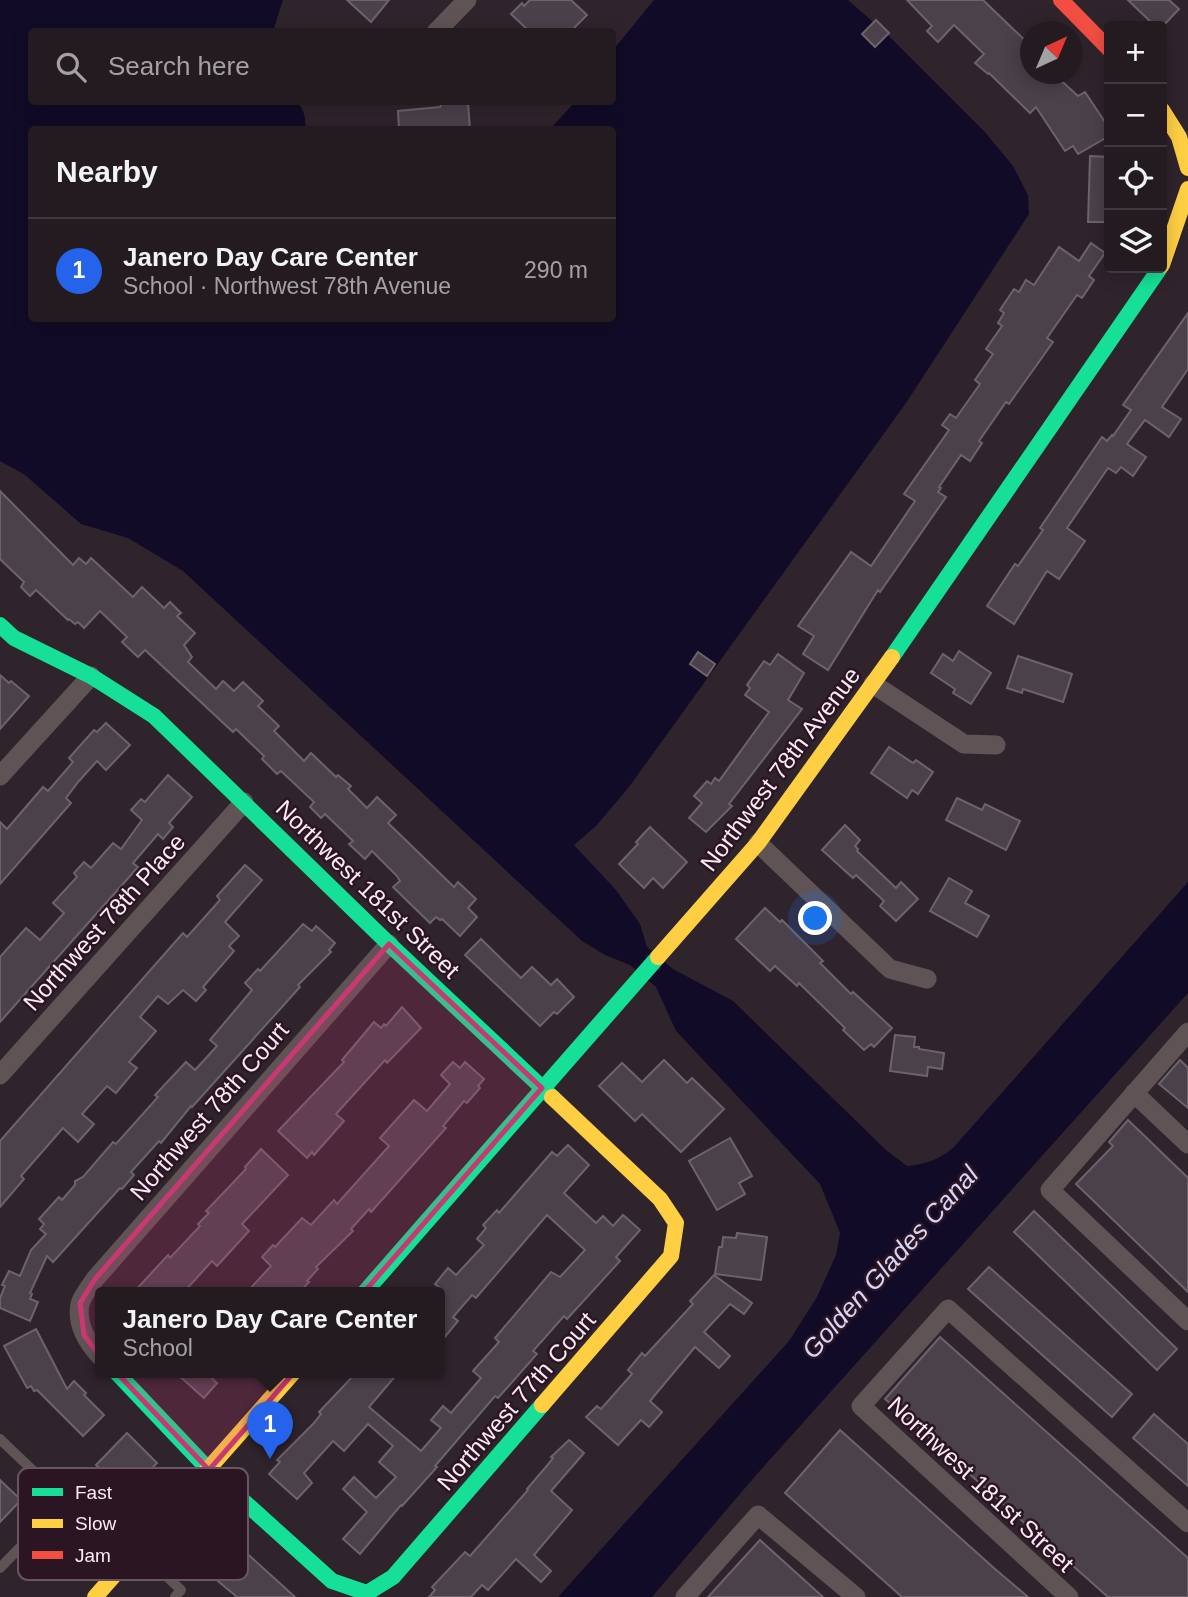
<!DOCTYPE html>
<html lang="en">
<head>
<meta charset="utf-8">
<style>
  :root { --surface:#241b21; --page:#2c242a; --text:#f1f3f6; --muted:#a3a1a5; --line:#41393f; --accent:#2563eb }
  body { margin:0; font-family:Arial,sans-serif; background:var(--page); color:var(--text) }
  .controls { position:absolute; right:21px; top:21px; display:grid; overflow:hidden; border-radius:7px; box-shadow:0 4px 18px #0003 }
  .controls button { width:63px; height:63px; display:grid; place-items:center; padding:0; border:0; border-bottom:2px solid var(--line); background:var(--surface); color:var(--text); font:35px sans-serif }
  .compass { position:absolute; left:1020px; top:21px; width:63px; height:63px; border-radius:50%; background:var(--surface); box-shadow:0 4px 18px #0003; rotate:44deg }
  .you { position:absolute; left:816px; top:919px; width:24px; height:24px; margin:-18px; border:5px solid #fff; border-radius:50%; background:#1a73e8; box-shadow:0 0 0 10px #1a73e833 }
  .badge { display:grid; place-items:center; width:46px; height:46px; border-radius:50%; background:var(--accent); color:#fff; font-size:23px; font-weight:700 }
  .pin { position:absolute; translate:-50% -58px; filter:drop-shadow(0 2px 4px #0008) }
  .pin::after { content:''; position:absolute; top:37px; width:24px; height:21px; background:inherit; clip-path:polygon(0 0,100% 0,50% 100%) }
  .popup { position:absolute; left:95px; top:1287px; width:350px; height:91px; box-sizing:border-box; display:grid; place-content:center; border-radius:7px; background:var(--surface); filter:drop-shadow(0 2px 5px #0005); font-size:23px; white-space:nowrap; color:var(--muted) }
  .popup b { font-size:26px; color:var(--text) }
  .popup::after { content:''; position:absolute; left:50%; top:100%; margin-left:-14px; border:14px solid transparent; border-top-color:var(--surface) }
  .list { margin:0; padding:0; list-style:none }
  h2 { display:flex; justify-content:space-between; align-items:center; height:91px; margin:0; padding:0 28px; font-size:30px }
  h2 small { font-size:23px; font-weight:400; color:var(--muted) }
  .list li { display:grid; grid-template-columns:46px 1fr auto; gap:21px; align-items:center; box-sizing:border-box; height:105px; padding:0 28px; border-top:2px solid var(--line) }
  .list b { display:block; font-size:26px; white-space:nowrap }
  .list p { margin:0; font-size:23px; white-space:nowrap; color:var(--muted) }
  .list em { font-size:23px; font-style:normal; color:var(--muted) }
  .icon { flex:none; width:38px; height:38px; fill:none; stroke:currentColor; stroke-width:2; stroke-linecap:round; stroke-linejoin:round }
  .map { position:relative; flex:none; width:1188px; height:1597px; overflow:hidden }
  .search { position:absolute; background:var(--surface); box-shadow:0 4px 18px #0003; left:28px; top:28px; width:588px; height:77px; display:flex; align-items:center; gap:18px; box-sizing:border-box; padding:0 24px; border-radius:7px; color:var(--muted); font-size:26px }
  .panel { position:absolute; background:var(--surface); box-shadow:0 4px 18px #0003; left:28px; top:126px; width:588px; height:196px; border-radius:7px }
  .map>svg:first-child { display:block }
  .water { fill:#110b27 }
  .building { fill:#4a414b; stroke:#6c636c; stroke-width:2 }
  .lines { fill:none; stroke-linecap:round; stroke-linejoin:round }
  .lane { stroke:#605356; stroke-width:10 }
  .street { stroke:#605356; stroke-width:19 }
  .fast { stroke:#16e098; stroke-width:16 }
  .slow { stroke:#ffcf43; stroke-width:16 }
  .jam { stroke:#f24e42; stroke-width:16 }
  .marked { fill:#ca3872; fill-opacity:0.2; stroke:#ca3872; stroke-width:5; stroke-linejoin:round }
  .labels { text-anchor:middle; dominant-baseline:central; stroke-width:5; stroke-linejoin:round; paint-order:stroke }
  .street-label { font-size:24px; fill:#faeaf3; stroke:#2b1523 }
  .water-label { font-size:26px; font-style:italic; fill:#d6d5fb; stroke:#2b1523 }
  .key { fill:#2b1523; stroke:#695561; stroke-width:2 }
  .key-label { font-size:19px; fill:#faeaf3 }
</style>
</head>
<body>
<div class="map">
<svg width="1188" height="1597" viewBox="0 0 1188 1597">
  <rect width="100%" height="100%" fill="#30242c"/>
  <path class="water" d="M0,0H283L273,31L32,32V102H297C305,111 305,117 306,130H32V318H612V130L550,129L575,102H612L613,50L654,0H848L888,35L984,131L1013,166L1028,195L1029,214L906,403L629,787L596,826L574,845L616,890L640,924L647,947L673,969L733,1001L886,1150L907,1166C926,1164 938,1160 953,1148L1188,882V993L757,1474L652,1597H558L789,1341L817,1297L836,1255L840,1233L820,1184L676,1031L656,987L630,965L605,955L582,941L183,571L128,538L81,524L25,475L0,461Z"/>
  <g class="building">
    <polygon points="347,0 389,0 371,22"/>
    <polygon points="530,0 571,0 587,15 570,32 530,32 511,14 522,3 524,6"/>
    <polygon points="907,0 983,0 1031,46 1031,74 1054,74 1078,96 1085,92 1109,128 1109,136 1078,154 1073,146 1065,151 1036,107 1030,113 989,73 988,74 975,63 984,54 954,25 938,42 927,31 932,26"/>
    <polygon points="1128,0 1169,0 1179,9 1162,27 1155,26"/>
    <polygon points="876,20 889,33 875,47 862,34"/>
    <polygon points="442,102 468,102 470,130 399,130 398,111 440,107"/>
    <polygon points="1090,156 1109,157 1109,222 1088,222"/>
    <polygon points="1091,243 1105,253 1089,276 1094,280 1082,298 1077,295 1047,338 1053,342 1009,404 1006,402 979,441 982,443 970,461 961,455 939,487 941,488 938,492 946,497 880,592 878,590 828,670 803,654 814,636 798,626 851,552 871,566 915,501 904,494 949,430 942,425 950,414 956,418 980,384 975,380 993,354 986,349 1002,326 998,323 1004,313 1000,310 1014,289 1019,292 1026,280 1034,285 1059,247 1079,261"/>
    <polygon points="1188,313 1188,369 1162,407 1181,419 1169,437 1145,420 1127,444 1146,457 1133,476 1121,467 1116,473 1108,468 1067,528 1085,541 1059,579 1047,571 1014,624 987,606 1015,564 1018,566 1043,530 1040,528 1102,437 1107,441 1112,435 1113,436 1131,410 1123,405"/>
    <polygon points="0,491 73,565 79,558 86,564 91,558 133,597 142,587 164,608 170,602 181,613 177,616 195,633 184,645 192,657 188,662 216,689 223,681 234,691 243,682 263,701 258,706 279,726 274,731 304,761 311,753 336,777 338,775 351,786 348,789 367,808 377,797 396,815 388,823 454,887 458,882 476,899 468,908 477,917 460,936 442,919 440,920 436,917 430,923 393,887 400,881 397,876 372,851 365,859 349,844 353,841 325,814 321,818 310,807 314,802 281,771 277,774 262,759 264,756 236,729 233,732 145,650 138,657 122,642 127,637 100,611 84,628 78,622 75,624 69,619 68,620 36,590 30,596 21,587 24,582 0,559"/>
    <polygon points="959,651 991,673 971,704 953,693 955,689 931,673 943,654 953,661"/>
    <polygon points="698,652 715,664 707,676 690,664"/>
    <polygon points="778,654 804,673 788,700 802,709 729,804 732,806 706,832 689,818 702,803 694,796 707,781 711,784 715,778 719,781 769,712 745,695 750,688 747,685 764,661 770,665"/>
    <polygon points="1018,656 1072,674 1063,702 1023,689 1022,693 1007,688"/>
    <polygon points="0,675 9,683 11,681 29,696 0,729"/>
    <polygon points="106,723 130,745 106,770 97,761 79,781 66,798 71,803 0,884 0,822 7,829 43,787 48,791 73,762 69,758 94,730 97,732"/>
    <polygon points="889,747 913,763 916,760 933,772 918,794 912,790 907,798 871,773"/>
    <polygon points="168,775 192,797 169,823 173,827 163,839 158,834 133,863 138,867 0,1022 0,957 26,928 40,940 64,913 53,903 77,877 74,873 84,862 91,868 113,843 121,849 142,820 131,810 141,799 145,802"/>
    <polygon points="957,798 982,810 985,804 1020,821 1006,850 946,820"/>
    <polygon points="845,825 860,840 855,846 858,849 857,851 896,888 901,882 918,899 896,921 880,906 884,901 856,875 853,878 822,850"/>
    <polygon points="650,827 687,862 663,888 653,878 644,888 619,864 638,844 636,842"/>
    <polygon points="245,865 262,880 225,922 239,936 229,946 234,951 203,987 206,990 196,1001 183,990 168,1004 158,996 140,1017 156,1031 129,1062 137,1068 116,1093 107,1086 82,1114 94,1124 78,1142 63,1128 21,1176 24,1179 0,1207 0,1141 183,933 187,937 220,900 217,896"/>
    <polygon points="949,878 972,891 965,903 989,916 977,937 930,911"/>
    <polygon points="765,908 780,922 782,920 823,961 820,963 851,994 853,992 892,1028 874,1047 871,1044 864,1050 843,1030 845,1028 799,983 797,986 775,966 770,971 736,939"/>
    <polygon points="303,924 312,931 316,926 335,943 329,950 331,952 298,985 300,987 192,1107 191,1106 161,1143 159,1141 131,1172 134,1175 122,1189 120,1188 53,1262 47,1256 30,1293 32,1294 30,1299 38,1302 30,1321 0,1308 0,1298 5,1286 2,1285 9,1271 20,1276 31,1250 46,1234 40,1229 44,1224 39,1219 59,1197 62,1200 75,1185 75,1181 83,1177 113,1142 116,1144 158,1097 155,1095 186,1062 195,1070 217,1046 210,1040 252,990 245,983 258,969 260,971"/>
    <polygon points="481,939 521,978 532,967 551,985 557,979 574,997 557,1014 554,1012 540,1026 465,955"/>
    <polygon points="402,1007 421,1028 387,1063 385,1060 336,1114 344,1121 314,1155 312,1152 307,1158 278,1131 344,1062 342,1060 374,1022 381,1028 384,1024 386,1026"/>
    <polygon points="895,1035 915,1037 914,1047 919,1047 919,1049 944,1053 942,1069 928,1067 927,1076 890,1071"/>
    <polygon points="664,1060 687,1083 692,1078 724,1109 681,1152 642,1114 635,1121 599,1086 622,1063 642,1082"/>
    <polygon points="1180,1060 1188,1068 1188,1108 1159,1084"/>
    <polygon points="453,1062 460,1068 465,1062 484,1079 478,1086 480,1088 467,1103 464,1101 443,1126 446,1128 371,1212 369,1209 351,1229 353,1231 316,1267 318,1269 307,1281 309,1282 299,1293 246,1293 271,1266 262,1257 273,1245 275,1247 302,1218 311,1225 334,1200 337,1204 389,1146 380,1138 414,1100 427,1111 450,1084 441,1075"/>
    <polygon points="1128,1120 1188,1178 1188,1292 1076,1184 1113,1146 1109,1142"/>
    <polygon points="730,1138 752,1176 739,1183 745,1194 717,1210 689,1161"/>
    <polygon points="568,1145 589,1165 564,1193 596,1223 603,1216 613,1226 623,1215 640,1230 616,1257 620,1261 567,1319 564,1316 533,1351 537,1354 498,1398 495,1396 435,1466 437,1467 402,1506 401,1505 360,1554 343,1539 367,1512 343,1489 354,1477 376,1498 396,1477 379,1462 393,1446 368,1424 344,1451 333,1441 304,1473 312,1483 297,1499 269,1474 280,1462 277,1460 313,1424 321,1414 319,1412 356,1373 398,1373 369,1407 421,1451 441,1428 431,1420 443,1406 451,1413 481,1378 473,1371 499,1342 495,1338 551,1272 560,1277 585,1250 547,1215 476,1298 472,1295 453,1317 458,1321 440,1343 440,1288 435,1284 448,1268 456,1275 484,1245 477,1239 486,1228 483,1225 497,1210 499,1213 552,1152 557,1156"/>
    <polygon points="261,1149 288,1175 242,1224 249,1231 217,1266 212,1261 183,1293 133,1293 168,1255 170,1258 200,1226 198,1224 209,1213 206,1211 246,1169 245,1167"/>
    <polygon points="1034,1211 1177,1349 1157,1370 1014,1232"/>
    <polygon points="737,1233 767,1237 761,1280 715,1274 719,1247 722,1247 723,1237 736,1238"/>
    <polygon points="989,1267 1132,1394 1112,1417 968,1289"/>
    <polygon points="714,1275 752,1303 744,1314 730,1304 704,1332 730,1356 719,1368 695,1347 650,1401 662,1412 649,1427 641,1420 618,1445 586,1417 597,1406 601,1409 632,1374 628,1370 642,1353 645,1356 693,1304 690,1301"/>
    <polygon points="36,1329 67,1389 74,1381 86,1393 84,1395 104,1415 83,1436 37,1390 34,1391 31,1386 27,1388 4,1346"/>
    <polygon points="940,1337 1188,1558 1188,1597 1108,1597 885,1399"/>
    <polygon points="176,1373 206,1373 217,1383 204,1398"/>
    <polygon points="1154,1414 1188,1444 1188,1486 1133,1438"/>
    <polygon points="840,1430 995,1569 1028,1597 902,1597 785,1493"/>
    <polygon points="127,1433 157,1463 130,1491 112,1473 108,1476 96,1465"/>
    <polygon points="569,1440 584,1453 551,1491 572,1510 534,1555 551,1571 541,1582 516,1559 488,1590 482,1585 471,1597 429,1597 435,1590 432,1587 465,1552 470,1556 528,1490 527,1489 545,1468 553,1458 551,1457"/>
    <polygon points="0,1480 21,1500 0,1522"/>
    <polygon points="220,1523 231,1534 229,1537 295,1597 237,1597 213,1577 220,1569 197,1547"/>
    <polygon points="760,1540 823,1597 708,1597"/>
  </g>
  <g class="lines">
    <g class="lane">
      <polyline points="0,1439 65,1501 0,1568"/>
      <polyline points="65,1501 126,1557"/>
      <polyline points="139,1550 181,1590 175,1597"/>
    </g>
    <g class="street">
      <polyline points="436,32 467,0"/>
      <polyline points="873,684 964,744 996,745"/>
      <polyline points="0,776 91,676"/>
      <polyline points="758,843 890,969 927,979"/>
      <polyline points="1188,1032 1050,1190 1188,1321"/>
      <polyline points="0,1075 244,802"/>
      <polyline points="1134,1093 1188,1144"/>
      <path d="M100,1356C88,1343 76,1324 80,1304C82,1296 90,1287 95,1279L389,944"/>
      <polyline points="685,1597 758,1515 856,1597"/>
      <polyline points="1069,1597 861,1406 948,1309 1188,1523"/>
    </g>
    <g class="fast">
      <polyline points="0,625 14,638 91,676 154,716 389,944 552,1097"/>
      <polyline points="892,657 1160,268"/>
      <polyline points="364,1293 658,957"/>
      <polyline points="117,1373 209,1470 332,1581 367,1593 393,1577 542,1405"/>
    </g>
    <g class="slow">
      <polyline points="1162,110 1179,137 1188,168"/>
      <polyline points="1162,265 1188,189"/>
      <polyline points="658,957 758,843 892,657"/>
      <polyline points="542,1405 671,1256 676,1223 660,1199 552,1097"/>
      <polyline points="95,1597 293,1373"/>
    </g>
    <polyline class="jam" points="1061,0 1109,49"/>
  </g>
  <path class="marked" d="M389,944L542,1088L209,1470L96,1351L84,1335L80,1303L95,1279Z"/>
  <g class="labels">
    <g class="street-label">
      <text transform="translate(780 769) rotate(-53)">Northwest 78th Avenue</text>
      <text transform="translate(368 889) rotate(44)">Northwest 181st Street</text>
      <text transform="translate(104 922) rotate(-48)">Northwest 78th Place</text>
      <text transform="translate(209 1111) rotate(-49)">Northwest 78th Court</text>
      <text transform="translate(516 1401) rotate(-49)">Northwest 77th Court</text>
      <text transform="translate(981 1484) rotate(43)">Northwest 181st Street</text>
    </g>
    <g class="water-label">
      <text transform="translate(890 1262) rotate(-48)">Golden Glades Canal</text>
    </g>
  </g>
  <rect x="18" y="1468" width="230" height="112" rx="10" class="key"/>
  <rect x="32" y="1488" width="31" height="8" fill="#16e098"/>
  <rect x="32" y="1519" width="31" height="9" fill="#ffcf43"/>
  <rect x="32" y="1551" width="31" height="8" fill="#f24e42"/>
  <g class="key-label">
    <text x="75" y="1499">Fast</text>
    <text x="75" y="1530">Slow</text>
    <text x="75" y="1562">Jam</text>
  </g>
</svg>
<div class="controls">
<button>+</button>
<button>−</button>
<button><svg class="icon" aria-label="locate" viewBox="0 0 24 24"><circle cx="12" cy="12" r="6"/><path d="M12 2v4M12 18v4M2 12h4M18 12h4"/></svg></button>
<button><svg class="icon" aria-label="layers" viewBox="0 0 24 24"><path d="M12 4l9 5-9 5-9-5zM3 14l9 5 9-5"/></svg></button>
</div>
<svg class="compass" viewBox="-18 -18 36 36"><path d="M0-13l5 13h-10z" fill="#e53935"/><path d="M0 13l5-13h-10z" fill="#a3a1a5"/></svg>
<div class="you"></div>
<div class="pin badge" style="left:270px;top:1459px">1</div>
<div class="popup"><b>Janero Day Care Center</b>School</div>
<div class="search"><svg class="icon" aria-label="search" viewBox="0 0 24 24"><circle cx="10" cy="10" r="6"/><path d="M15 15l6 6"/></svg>Search here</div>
<section class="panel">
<h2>Nearby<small></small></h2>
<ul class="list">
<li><span class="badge">1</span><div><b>Janero Day Care Center</b><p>School · Northwest 78th Avenue</p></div><em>290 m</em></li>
</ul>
</section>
</div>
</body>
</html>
